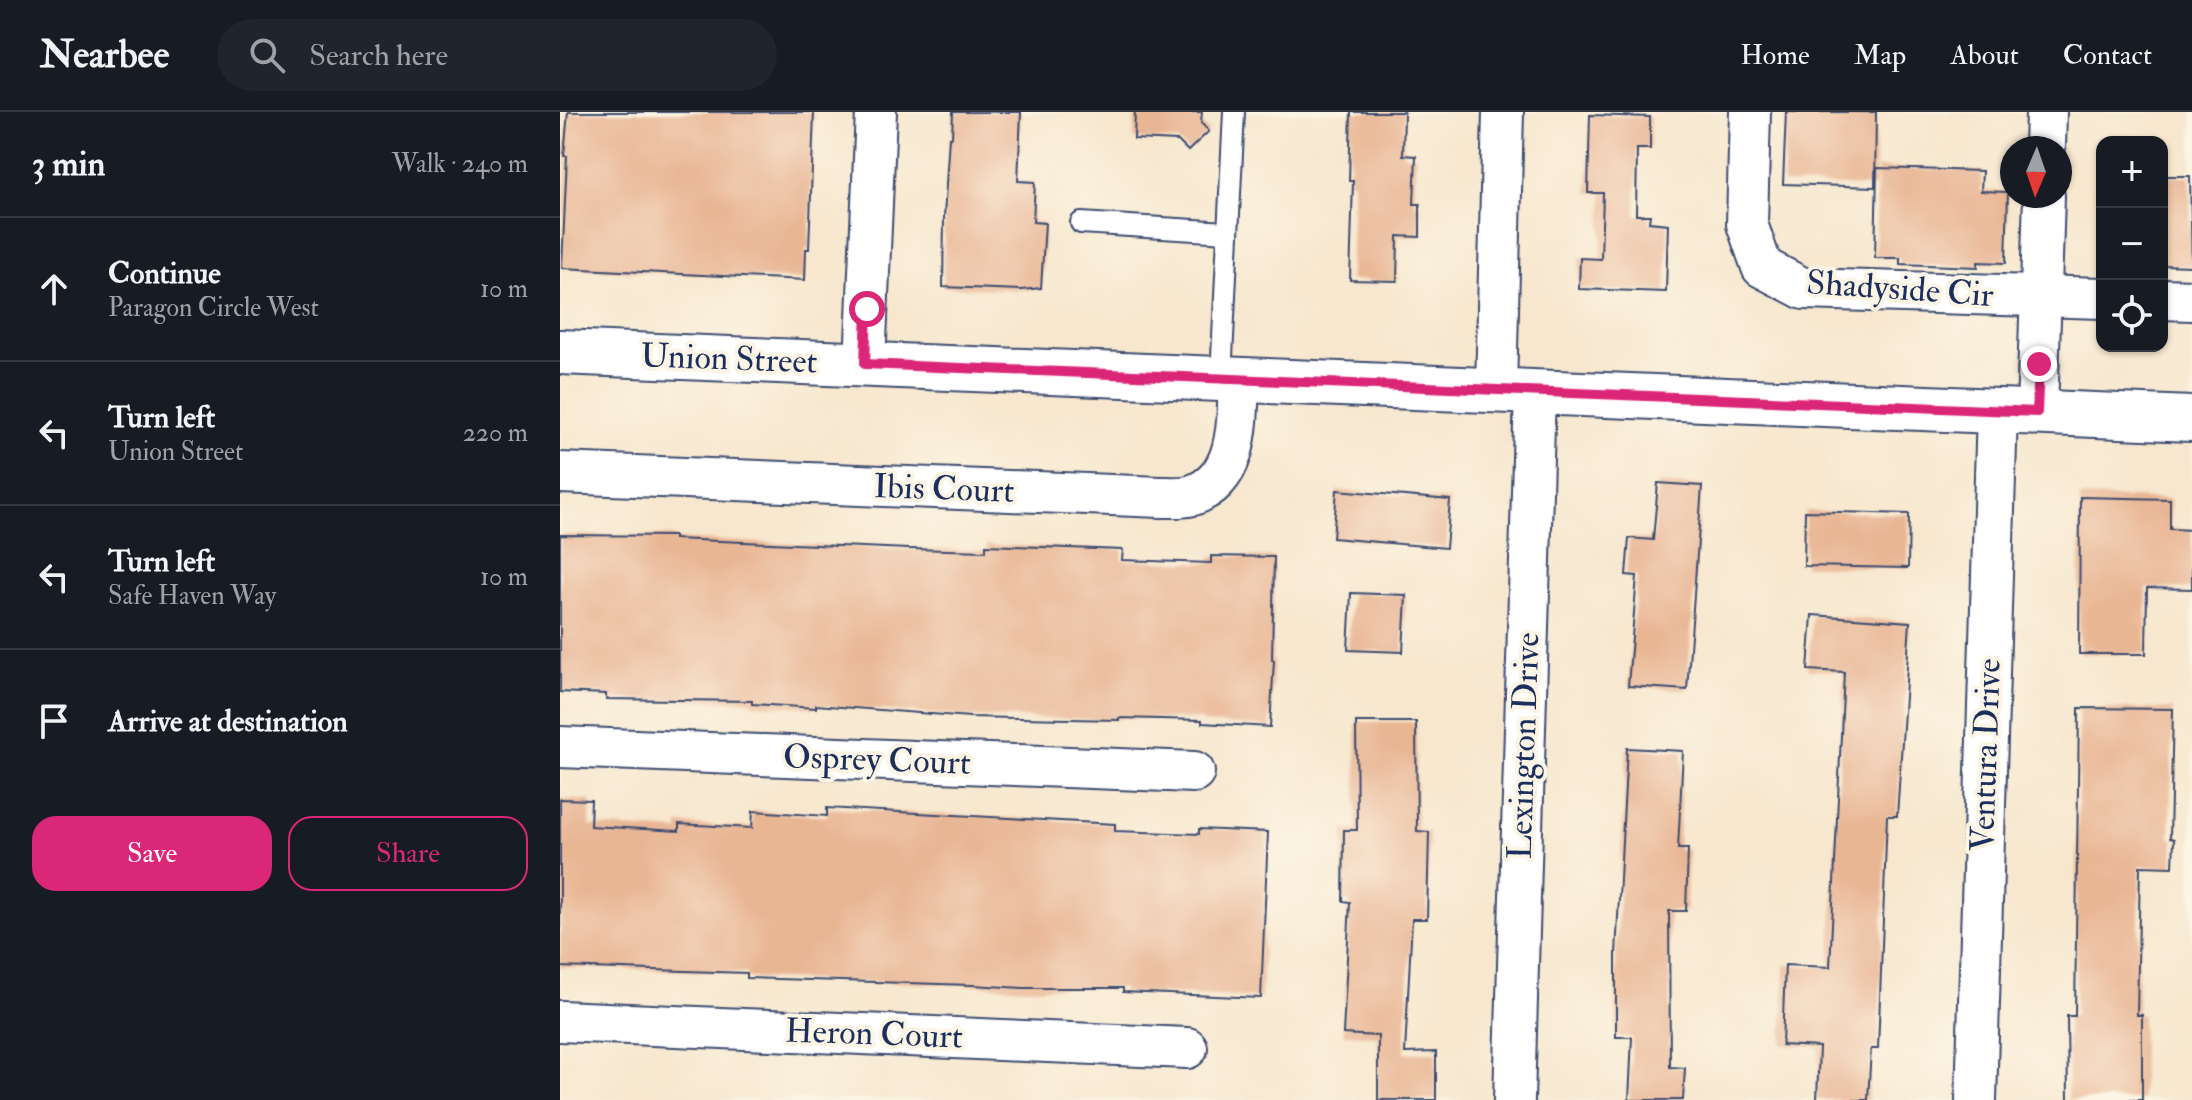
<!DOCTYPE html>
<html lang="en">
<head>
<meta charset="utf-8">
<style>
  :root { --surface:#171b24; --page:#20242c; --text:#f1f3f6; --muted:#9ea1a6; --line:#363941; --accent:#db2777 }
  body { margin:0; font-family:"IM FELL Double Pica",serif; background:var(--page); color:var(--text) }
  .controls { position:absolute; right:24px; top:24px; display:grid; overflow:hidden; border-radius:16px; box-shadow:0 2px 6px #0004 }
  .controls button { width:72px; height:72px; display:grid; place-items:center; padding:0; border:0; border-bottom:2px solid var(--line); background:var(--surface); color:var(--text); font:40px sans-serif }
  .compass { position:absolute; left:1440px; top:24px; width:72px; height:72px; border-radius:50%; background:var(--surface); box-shadow:0 2px 6px #0004; rotate:182deg }
  .stop { position:absolute; width:24px; height:24px; margin:-18px; border:6px solid #db2777; border-radius:50%; background:#fff }
  .stop.end { background:#db2777; border-color:#fff; box-shadow:0 2px 8px #0008 }
  .list { margin:0; padding:0; list-style:none }
  h2 { display:flex; justify-content:space-between; align-items:center; height:104px; margin:0; padding:0 32px; font-size:34px }
  h2 small { font-size:26px; font-weight:400; color:var(--muted) }
  .list li { display:grid; grid-template-columns:52px 1fr auto; gap:24px; align-items:center; box-sizing:border-box; height:144px; padding:0 32px; border-top:2px solid var(--line) }
  .list b { display:block; font-size:30px; white-space:nowrap }
  .list p { margin:0; font-size:26px; white-space:nowrap; color:var(--muted) }
  .list em { font-size:26px; font-style:normal; color:var(--muted) }
  .actions { display:flex; gap:16px; padding:24px 32px }
  .actions a { flex:1; padding:18px 0; border:2px solid var(--accent); border-radius:24px; text-align:center; font-size:28px; color:var(--accent) }
  .actions .main { background:var(--accent); color:#fff }
  .icon { flex:none; width:44px; height:44px; fill:none; stroke:currentColor; stroke-width:2; stroke-linecap:round; stroke-linejoin:round }
  .map { position:relative; flex:none; width:1632px; height:988px; overflow:hidden }
  header { display:flex; align-items:center; gap:48px; box-sizing:border-box; height:112px; padding:0 40px; background:var(--surface); border-bottom:2px solid var(--line) }
  header strong { font-size:38px }
  nav { display:flex; gap:44px; margin-inline-start:auto; font-size:28px }
  .search { width:560px; height:72px; background:var(--page); display:flex; align-items:center; gap:20px; box-sizing:border-box; padding:0 28px; border-radius:44px; color:var(--muted); font-size:30px }
  main { display:flex }
  aside { flex:1; background:var(--surface) }
  .map>svg:first-child { display:block }
  .building { fill:#e9b694 }
  .lines { fill:none; stroke-linecap:round; stroke-linejoin:round }
  .lane-casing { stroke:#3c4b6f; stroke-width:24 }
  .street-casing { stroke:#3c4b6f; stroke-width:44 }
  .secondary-casing { stroke:#3c4b6f; stroke-width:48 }
  .lane { stroke:#fff; stroke-width:20 }
  .street { stroke:#fff; stroke-width:40 }
  .secondary { stroke:#fff; stroke-width:44 }
  .route { stroke:#db2777; stroke-width:10 }
  .labels { text-anchor:middle; dominant-baseline:central; stroke-width:8; stroke-linejoin:round; paint-order:stroke }
  .street-label { font-size:34px; fill:#1b2f5e; stroke:#fcf5e5 }
</style>
</head>
<body>
<header>
<strong>Nearbee</strong>
<div class="search"><svg class="icon" aria-label="search" viewBox="0 0 24 24"><circle cx="10" cy="10" r="6"/><path d="M15 15l6 6"/></svg>Search here</div>
<nav><a>Home</a><a>Map</a><a>About</a><a>Contact</a></nav>
</header>
<main>
<aside>
<h2>3 min<small>Walk · 240 m</small></h2>
<ul class="list">
<li><svg class="icon" aria-label="ahead" viewBox="0 0 24 24"><path d="M12 20V5M6 11l6-6 6 6"/></svg><div><b>Continue</b><p>Paragon Circle West</p></div><em>10 m</em></li>
<li><svg class="icon" aria-label="left" viewBox="0 0 24 24"><path d="M17 20v-9H6M10 6l-5 5 5 5"/></svg><div><b>Turn left</b><p>Union Street</p></div><em>220 m</em></li>
<li><svg class="icon" aria-label="left" viewBox="0 0 24 24"><path d="M17 20v-9H6M10 6l-5 5 5 5"/></svg><div><b>Turn left</b><p>Safe Haven Way</p></div><em>10 m</em></li>
<li><svg class="icon" aria-label="arrive" viewBox="0 0 24 24"><path d="M6 21V4h12l-3 4 3 4H6"/></svg><div><b>Arrive at destination</b></div></li>
</ul>
<div class="actions"><a class="main">Save</a><a>Share</a></div>
</aside>
<div class="map">
<svg width="1632" height="988" viewBox="0 0 1632 988">
  <rect width="100%" height="100%" fill="#fcf5e5"/>
  <filter id="ink" filterUnits="userSpaceOnUse"><feTurbulence type="fractalNoise" baseFrequency=".0125" numOctaves="2"/><feDisplacementMap in="SourceGraphic" scale="16" xChannelSelector="R" yChannelSelector="G"/><feConvolveMatrix kernelMatrix="1 2 1 2 8 2 1 2 1" color-interpolation-filters="sRGB"/></filter>
  <filter id="wash" filterUnits="userSpaceOnUse"><feTurbulence type="fractalNoise" baseFrequency=".006" numOctaves="4" result="noise"/><feDisplacementMap in="SourceGraphic" scale="32" xChannelSelector="R" yChannelSelector="G"/><feGaussianBlur stdDeviation="1.8" result="paint"/><feColorMatrix in="noise" values="0 0 0 0 0 0 0 0 0 0 0 0 0 0 0 0 0 1.4 0 .05"/><feComposite in="paint" operator="in"/></filter>
  <g filter="url(#wash)">
    <rect width="100%" height="100%" fill="#f7e7ce"/>
    <g id="blocks">
      <g class="building">
        <polygon points="8,0 254,0 249,137 246,137 245,168 2,156 7,44 4,44"/>
        <polygon points="393,0 461,0 458,69 475,70 473,110 485,111 481,176 461,178 383,175 384,105 389,25 392,25"/>
        <polygon points="575,0 642,0 641,11 649,19 628,39 618,29 574,27"/>
        <polygon points="791,0 844,0 843,43 856,44 854,92 860,92 860,125 838,124 837,169 790,168 793,69 789,69"/>
        <polygon points="1226,0 1316,0 1315,75 1223,72"/>
        <polygon points="1030,3 1090,5 1090,37 1077,37 1076,103 1090,103 1089,110 1108,112 1106,180 1019,177 1020,146 1041,147 1043,81 1028,81"/>
        <polygon points="1317,56 1422,59 1421,79 1448,80 1446,151 1418,150 1418,155 1340,152 1340,146 1315,146"/>
        <polygon points="1602,64 1630,64 1632,154 1602,153"/>
        <polygon points="1098,371 1142,374 1127,578 1068,574 1077,464 1066,463 1069,426 1093,428"/>
        <polygon points="777,378 890,388 886,436 773,426"/>
        <polygon points="1520,385 1610,387 1610,417 1632,418 1632,477 1587,476 1586,542 1519,542"/>
        <polygon points="1245,399 1349,402 1348,456 1244,454"/>
        <polygon points="0,423 114,424 114,427 349,437 426,439 426,433 563,438 562,448 651,451 651,444 714,445 712,548 714,548 710,615 642,611 642,608 559,606 559,608 410,605 256,593 256,596 192,592 192,589 46,587 46,582 0,580"/>
        <polygon points="791,481 846,483 843,540 788,538"/>
        <polygon points="1252,503 1350,510 1337,704 1327,704 1318,937 1311,937 1308,988 1257,988 1259,935 1222,933 1225,853 1270,855 1284,560 1248,558"/>
        <polygon points="1519,596 1613,597 1610,726 1614,727 1613,755 1580,754 1577,903 1582,903 1582,988 1508,988 1507,904 1515,904"/>
        <polygon points="796,610 856,610 857,719 869,720 867,807 852,807 845,941 876,940 876,988 818,988 818,924 783,922 790,790 783,789 784,718 797,718"/>
        <polygon points="1067,636 1123,639 1118,737 1128,737 1126,799 1109,799 1110,955 1125,956 1123,988 1069,988 1072,925 1056,925 1056,842"/>
        <polygon points="0,687 31,688 30,714 119,719 119,712 192,716 193,699 267,704 267,696 555,712 555,719 639,722 639,717 708,720 701,886 563,880 563,876 463,876 412,873 187,866 187,861 0,855"/>
      </g>
    </g>
  </g>
  <g filter="url(#ink)">
    <use href="#blocks" fill-opacity="0" stroke="#3c4b6f" stroke-width="2"/>
    <g class="lines">
      <g class="lane-casing">
        <g id="lane">
          <polyline points="521,111 667,120"/>
          <polyline points="661,266 674,0"/>
        </g>
      </g>
      <g class="street-casing">
        <g id="street">
          <polyline points="1190,0 1187,112 1202,155 1244,177 1542,186"/>
          <polyline points="1485,36 1486,0"/>
          <polyline points="1602,187 1632,188"/>
          <polyline points="305,252 316,0"/>
          <polyline points="936,277 943,0"/>
          <polyline points="1477,300 1484,84"/>
          <path d="M0,361L601,385C611,385 624,386 633,383C681,366 677,308 679,266"/>
          <polyline points="0,635 634,660"/>
          <polyline points="0,909 627,936"/>
          <polyline points="954,988 975,279"/>
          <polyline points="1416,988 1437,299"/>
        </g>
      </g>
      <g class="secondary-casing">
        <polyline id="secondary" points="0,240 1632,307"/>
      </g>
      <use href="#lane" class="lane"/>
      <use href="#street" class="street"/>
      <use href="#secondary" class="secondary"/>
    </g>
  </g>
  <g class="lines" filter="url(#ink)">
    <polyline class="route" points="307,197 305,252 1477,300 1479,252"/>
  </g>
  <g class="labels">
    <g class="street-label">
      <text transform="translate(1340 177) rotate(4)">Shadyside Cir</text>
      <text transform="translate(169 247) rotate(2)">Union Street</text>
      <text transform="translate(384 377) rotate(2)">Ibis Court</text>
      <text transform="translate(964 634) rotate(-88)">Lexington Drive</text>
      <text transform="translate(1426 643) rotate(-88)">Ventura Drive</text>
      <text transform="translate(317 648) rotate(2)">Osprey Court</text>
      <text transform="translate(314 922) rotate(2)">Heron Court</text>
    </g>
  </g>
</svg>
<div class="controls">
<button>+</button>
<button>−</button>
<button><svg class="icon" aria-label="locate" viewBox="0 0 24 24"><circle cx="12" cy="12" r="6"/><path d="M12 2v4M12 18v4M2 12h4M18 12h4"/></svg></button>
</div>
<svg class="compass" viewBox="-18 -18 36 36"><path d="M0-13l5 13h-10z" fill="#e53935"/><path d="M0 13l5-13h-10z" fill="#9ea1a6"/></svg>
<div class="stop" style="left:307px;top:197px"></div>
<div class="stop end" style="left:1479px;top:252px"></div>
</div>
</main>
</body>
</html>
